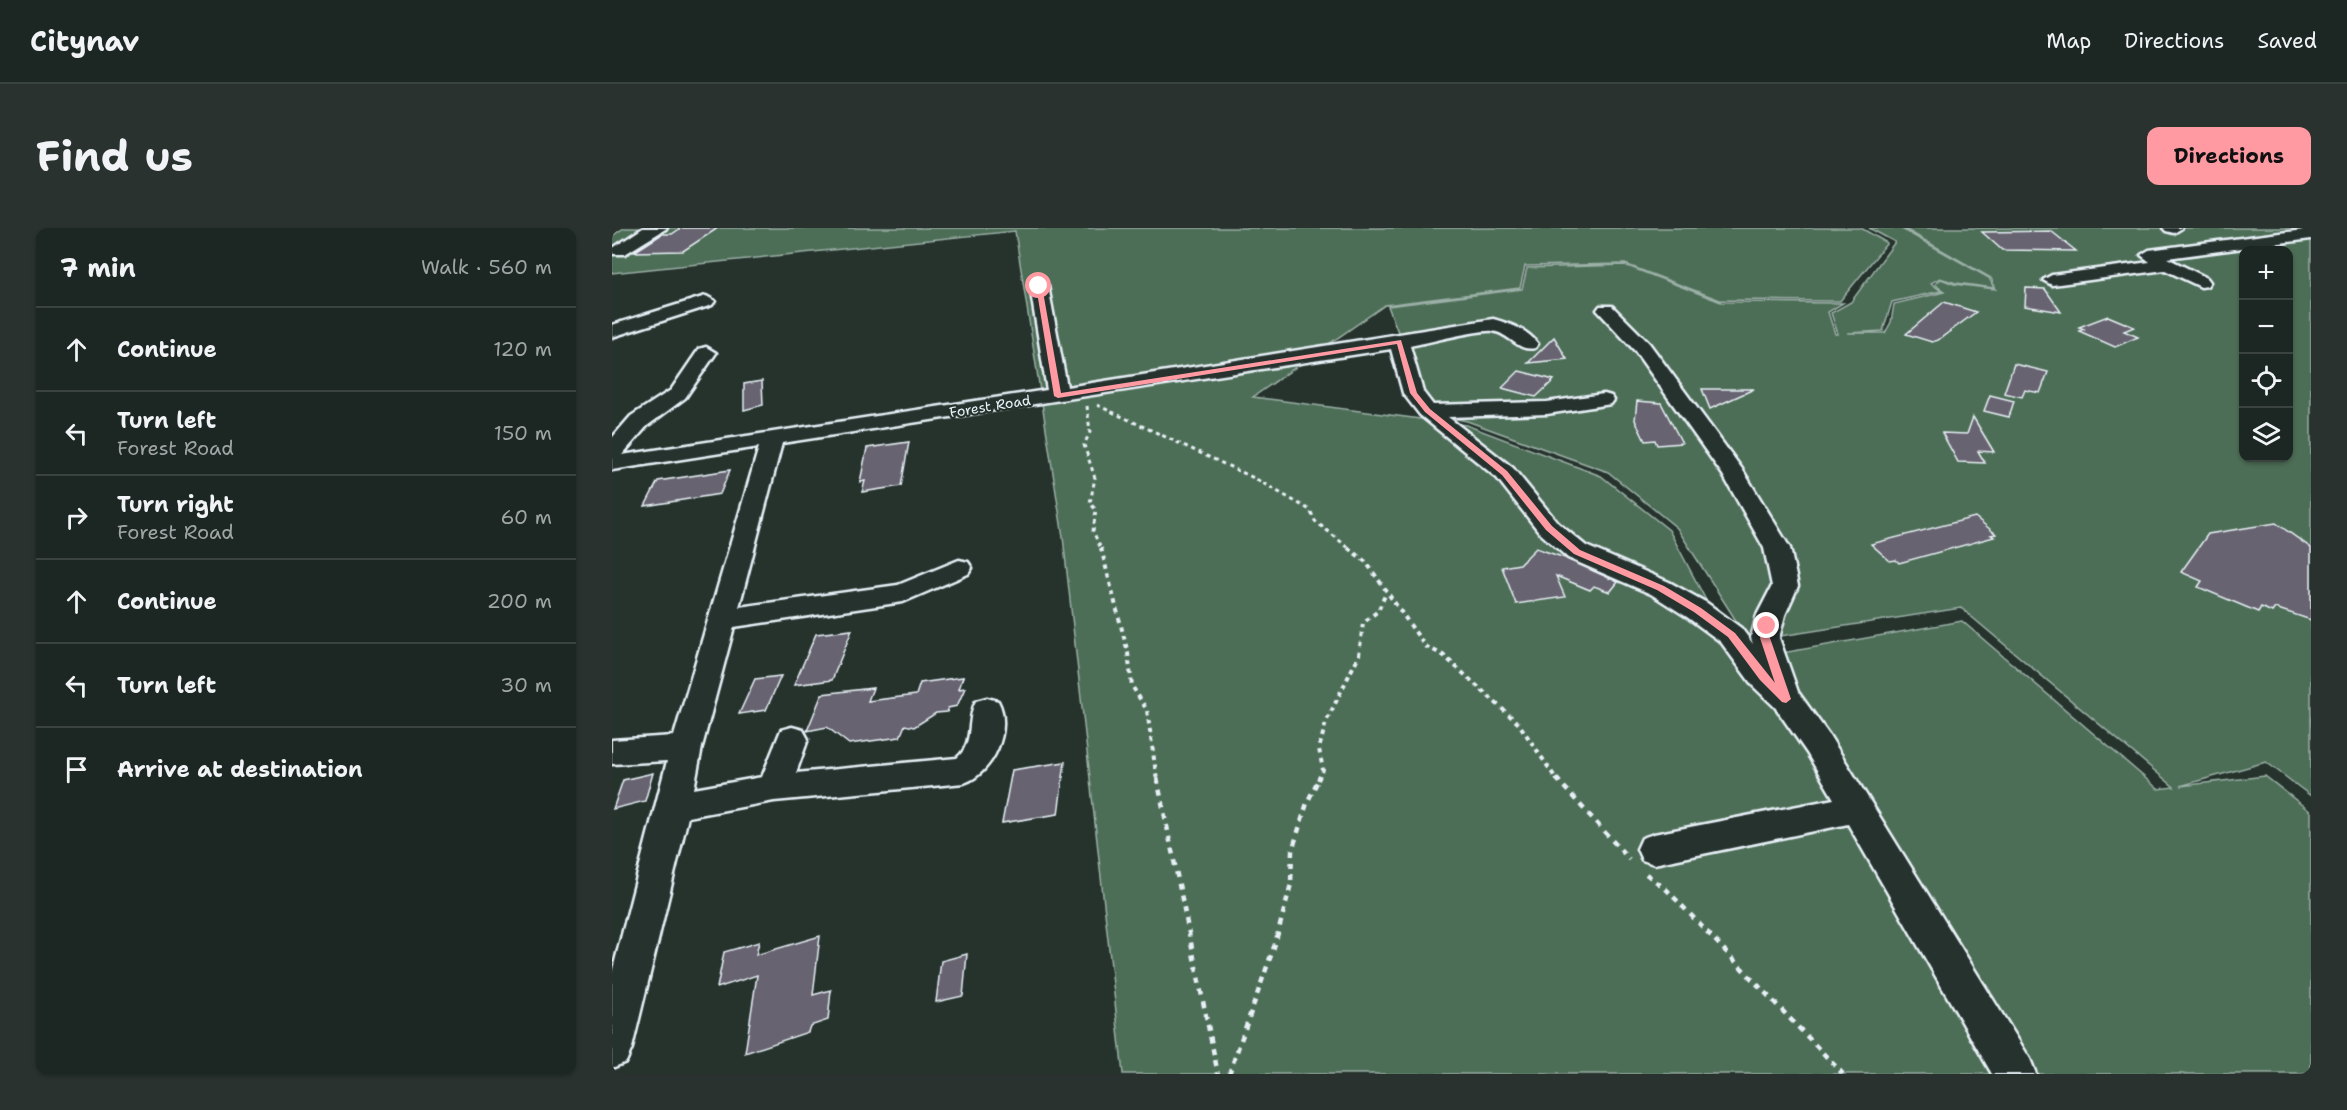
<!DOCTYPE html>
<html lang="en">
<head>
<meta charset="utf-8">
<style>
  :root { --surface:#1c2622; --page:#29322f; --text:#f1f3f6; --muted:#a0a5a5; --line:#3a4340; --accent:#ff9aa2 }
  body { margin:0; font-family:"Shantell Sans",sans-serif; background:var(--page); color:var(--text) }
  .controls { position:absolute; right:18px; top:18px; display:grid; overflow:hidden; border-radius:12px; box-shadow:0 2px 4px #0004 }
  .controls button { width:54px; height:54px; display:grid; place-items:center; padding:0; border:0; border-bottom:2px solid var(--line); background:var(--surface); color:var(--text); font:30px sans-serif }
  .stop { position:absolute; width:18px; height:18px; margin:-14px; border:4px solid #ff9aa2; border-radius:50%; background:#fff }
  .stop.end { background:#ff9aa2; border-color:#fff; box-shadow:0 2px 6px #0008 }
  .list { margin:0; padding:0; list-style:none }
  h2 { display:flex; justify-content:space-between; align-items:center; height:78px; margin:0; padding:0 24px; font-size:26px }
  h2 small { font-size:20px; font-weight:400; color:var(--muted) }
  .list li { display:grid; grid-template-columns:39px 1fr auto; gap:18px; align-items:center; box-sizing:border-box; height:84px; padding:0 24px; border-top:2px solid var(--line) }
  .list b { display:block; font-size:22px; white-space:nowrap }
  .list p { margin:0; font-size:20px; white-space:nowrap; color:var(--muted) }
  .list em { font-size:20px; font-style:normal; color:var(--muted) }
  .icon { flex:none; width:33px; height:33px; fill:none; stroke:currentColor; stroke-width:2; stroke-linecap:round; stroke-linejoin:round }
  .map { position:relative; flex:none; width:1699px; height:846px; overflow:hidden; border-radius:12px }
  header { display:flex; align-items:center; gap:36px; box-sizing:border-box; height:84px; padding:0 30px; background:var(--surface); border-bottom:2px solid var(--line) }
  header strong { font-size:28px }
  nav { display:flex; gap:33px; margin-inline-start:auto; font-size:21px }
  .intro { display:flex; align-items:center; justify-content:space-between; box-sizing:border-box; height:144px; padding:0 36px }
  h1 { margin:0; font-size:42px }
  .button { padding:15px 27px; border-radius:12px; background:var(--accent); color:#111; font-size:21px; font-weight:700 }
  main { display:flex; gap:36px; padding:0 36px }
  aside { flex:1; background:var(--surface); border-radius:12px; box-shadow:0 2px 4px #0004 }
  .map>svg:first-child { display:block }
  .green { fill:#4e6e57; stroke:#9bb0a8; stroke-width:1.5; fill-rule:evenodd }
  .building { fill:#676470; stroke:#e8f1f8; stroke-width:1.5 }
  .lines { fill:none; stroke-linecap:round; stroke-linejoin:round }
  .minor-casing { stroke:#e8f1f8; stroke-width:5 }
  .path-far2 { stroke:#e8f1f8; stroke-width:3; stroke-dasharray:4 4; stroke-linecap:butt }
  .path-far1 { stroke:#e8f1f8; stroke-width:4; stroke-dasharray:4.5 4.5; stroke-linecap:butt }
  .path { stroke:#e8f1f8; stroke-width:4.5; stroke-dasharray:6 6; stroke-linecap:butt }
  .minor { fill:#26332d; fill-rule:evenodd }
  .route { fill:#ff9aa2 }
  .labels { text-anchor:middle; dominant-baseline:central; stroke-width:4.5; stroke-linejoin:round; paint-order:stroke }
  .far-street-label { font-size:14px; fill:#e8f1f8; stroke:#26332d }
</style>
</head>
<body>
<header>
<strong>Citynav</strong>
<nav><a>Map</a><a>Directions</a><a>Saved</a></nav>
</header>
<div class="intro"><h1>Find us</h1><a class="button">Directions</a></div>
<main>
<aside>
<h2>7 min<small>Walk · 560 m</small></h2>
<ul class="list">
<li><svg class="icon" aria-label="ahead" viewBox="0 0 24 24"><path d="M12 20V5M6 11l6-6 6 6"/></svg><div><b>Continue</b></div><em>120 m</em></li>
<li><svg class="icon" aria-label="left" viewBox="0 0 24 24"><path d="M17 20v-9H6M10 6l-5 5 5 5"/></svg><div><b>Turn left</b><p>Forest Road</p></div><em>150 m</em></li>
<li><svg class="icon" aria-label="right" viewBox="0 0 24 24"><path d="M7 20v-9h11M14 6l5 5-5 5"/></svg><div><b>Turn right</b><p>Forest Road</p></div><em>60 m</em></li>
<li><svg class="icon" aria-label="ahead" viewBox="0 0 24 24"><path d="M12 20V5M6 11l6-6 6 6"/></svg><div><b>Continue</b></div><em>200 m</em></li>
<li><svg class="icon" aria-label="left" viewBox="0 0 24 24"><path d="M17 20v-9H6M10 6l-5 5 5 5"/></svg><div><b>Turn left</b></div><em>30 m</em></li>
<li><svg class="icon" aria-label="arrive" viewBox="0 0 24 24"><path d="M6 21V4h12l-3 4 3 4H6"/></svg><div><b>Arrive at destination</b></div></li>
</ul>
</aside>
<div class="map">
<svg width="1699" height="846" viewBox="0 0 1699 846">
  <rect width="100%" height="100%" fill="#26332d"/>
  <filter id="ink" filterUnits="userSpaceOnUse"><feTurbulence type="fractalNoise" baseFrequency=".0167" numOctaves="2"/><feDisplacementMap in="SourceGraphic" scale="12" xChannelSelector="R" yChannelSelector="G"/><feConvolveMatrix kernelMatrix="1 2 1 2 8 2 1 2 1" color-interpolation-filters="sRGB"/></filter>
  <g filter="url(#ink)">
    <path class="green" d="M12,0H1249L1275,15L1228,73L1108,72L1013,36L913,38L908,60L773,77L641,169L854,197L989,248L1057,302L1126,433L1350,393L1546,561L1562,559L1349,380L1137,413L1065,300L996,244L855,193L830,188L809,164L776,78L910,61L915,40L1013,37L1109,74L1231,75L1216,84L1223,106H1226L1219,85L1239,74L1283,14L1257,0H1288L1377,50L1382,60L1344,55L1328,50L1319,55L1329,63L1280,74L1271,103L1236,105H1273L1279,94L1282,76L1332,64L1323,56L1329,51L1342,56L1384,61L1379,50L1291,0H1699V568L1654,534L1568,558L1653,548L1699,584V846H511L451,309L403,3L0,45V8ZM1632,22H1676V230H1632Z"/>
    <g class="building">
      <polygon points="69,0 106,0 71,23 22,24 50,6 60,6"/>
      <polygon points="1439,3 1464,23 1390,22 1370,4"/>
      <polygon points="1414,60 1433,61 1449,84 1413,78"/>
      <polygon points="1332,74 1364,84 1326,112 1320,114 1294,106"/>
      <polygon points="1496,88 1522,99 1512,103 1526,109 1503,119 1467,103 1472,101 1467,99"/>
      <polygon points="942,109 955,131 916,135"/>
      <polygon points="1402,136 1436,144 1428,165 1413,162 1410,169 1392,165"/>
      <polygon points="907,143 942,152 924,169 890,160"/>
      <polygon points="150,153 151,177 132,182 132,156"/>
      <polygon points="1090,161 1142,161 1098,181"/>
      <polygon points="1378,167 1402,173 1397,189 1372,183"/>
      <polygon points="1025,173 1049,175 1070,215 1045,217 1043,212 1033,213 1023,192"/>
      <polygon points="1361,189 1382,224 1366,223 1373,235 1346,234 1330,205 1355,206"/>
      <polygon points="297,214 289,258 250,264 253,253 248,254 255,220"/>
      <polygon points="118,242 108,266 33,278 46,253"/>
      <polygon points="1363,289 1384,306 1379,307 1382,309 1287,335 1284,332 1278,333 1259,316"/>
      <polygon points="1664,295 1699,320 1699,392 1663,380 1660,384 1649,379 1646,384 1586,359 1590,353 1569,344 1596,306"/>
      <polygon points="924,320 953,330 1006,354 998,364 982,358 978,362 944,348 953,369 904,376 890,339 908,336"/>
      <polygon points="240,402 220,452 182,457 204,406"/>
      <polygon points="169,448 154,482 127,486 143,451"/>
      <polygon points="351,449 347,461 353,460 345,478 336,480 335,484 324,485 302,499 293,497 288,509 237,516 215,499 195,503 210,466 261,460 256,473 304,467 308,455"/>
      <polygon points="453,534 446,586 390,595 400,542"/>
      <polygon points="41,545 33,573 1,581 11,552"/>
      <polygon points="208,708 201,767 219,762 216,792 198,798 196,804 133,825 145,747 105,760 112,724 147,714 144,727"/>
      <polygon points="355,726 351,768 324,774 329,733"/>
    </g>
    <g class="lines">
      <g class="minor-casing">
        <g id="minor">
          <polygon points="31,0 55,0 13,26 1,26 1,20"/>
          <polygon points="1551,0 1570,0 1562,5 1554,3"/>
          <polygon points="1699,1 1699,11 1555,30 1595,50 1598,54 1595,58 1589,59 1553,42 1440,57 1431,52 1440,47 1538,34 1529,27 1537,22"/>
          <path d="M427,53L436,58L455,159L881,91C898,96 915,101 926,116L923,120C906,124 898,106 881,103C868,101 814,115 798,118L811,164L821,177L935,174L992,166L999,168L1002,172L999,176L935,186L836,189L901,240L946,295L974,318L1057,354L1095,375L1129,400L1141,416L1139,410L1145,387L1160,358L1152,320L1111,247L1023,123L985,82L988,78H1000L1037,115L1130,241L1178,320L1186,358L1173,387L1167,410L1186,464L1217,507L1418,831L1424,846H1380L1236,596L1042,636L1030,632L1025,621L1030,610L1042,606L1222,571L1195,525L1163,479L1141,458L1109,414L1075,389L1039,366L956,330L928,305L885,250L808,187L791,165L779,121L170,215L127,379L286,357L347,332L356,334L360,340L356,346L291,374L122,399L90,519L82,561L150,549L169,502L180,499L191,502L196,511L184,545L345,530C363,515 354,491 364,473L375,470L386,473C401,501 381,545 352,555L162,573L76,589L20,820L14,834L0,840V745L55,533L0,536V512L62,508L147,219L0,242V210L19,188L59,162L87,121L94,119L104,125L73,170L35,198L10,227L435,162L418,58Z"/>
          <polygon points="94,68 103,73 100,77 0,109 0,97"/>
        </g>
      </g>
      <g class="path-far2">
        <polyline points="485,177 642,250 698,282 703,293 738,321"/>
        <polyline points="475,178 478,204 472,217 483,250 478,275 484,282 481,303 489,321"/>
      </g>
      <g class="path-far1">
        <polyline points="489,320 516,425 520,458 535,482 545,552"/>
        <polyline points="736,320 754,334 813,418 831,427 907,496 945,552"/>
        <polyline points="706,552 711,542 707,521 714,494 747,427 751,395 766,383 774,365"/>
      </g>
      <g class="path">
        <polyline points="545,550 606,846"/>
        <polyline points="944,550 1017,631"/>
        <polyline points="1034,646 1054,661 1231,846"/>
        <polyline points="617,846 663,716 679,656 680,623 695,575 707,550"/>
      </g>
      <use href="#minor" class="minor"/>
    </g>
  </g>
  <polygon class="route" points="427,56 430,58 449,165 789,112 805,165 818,181 895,243 940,298 968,322 1052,358 1089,380 1123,405 1163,455 1148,410 1151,395 1158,395 1158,410 1179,471 1174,475 1170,474 1148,452 1116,409 1082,384 1045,362 962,326 934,302 890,247 813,184 798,165 785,116 446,170 442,168 424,58"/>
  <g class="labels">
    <g class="far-street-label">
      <text transform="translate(378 178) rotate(-9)">Forest Road</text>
    </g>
  </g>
</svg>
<div class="controls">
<button>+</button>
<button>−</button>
<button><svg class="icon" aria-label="locate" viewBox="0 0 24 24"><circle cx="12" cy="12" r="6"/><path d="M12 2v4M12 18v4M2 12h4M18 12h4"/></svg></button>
<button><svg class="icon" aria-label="layers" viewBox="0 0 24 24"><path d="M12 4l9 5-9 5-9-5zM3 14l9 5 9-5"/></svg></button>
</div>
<div class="stop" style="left:427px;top:58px"></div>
<div class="stop end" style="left:1155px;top:398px"></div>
</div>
</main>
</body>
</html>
